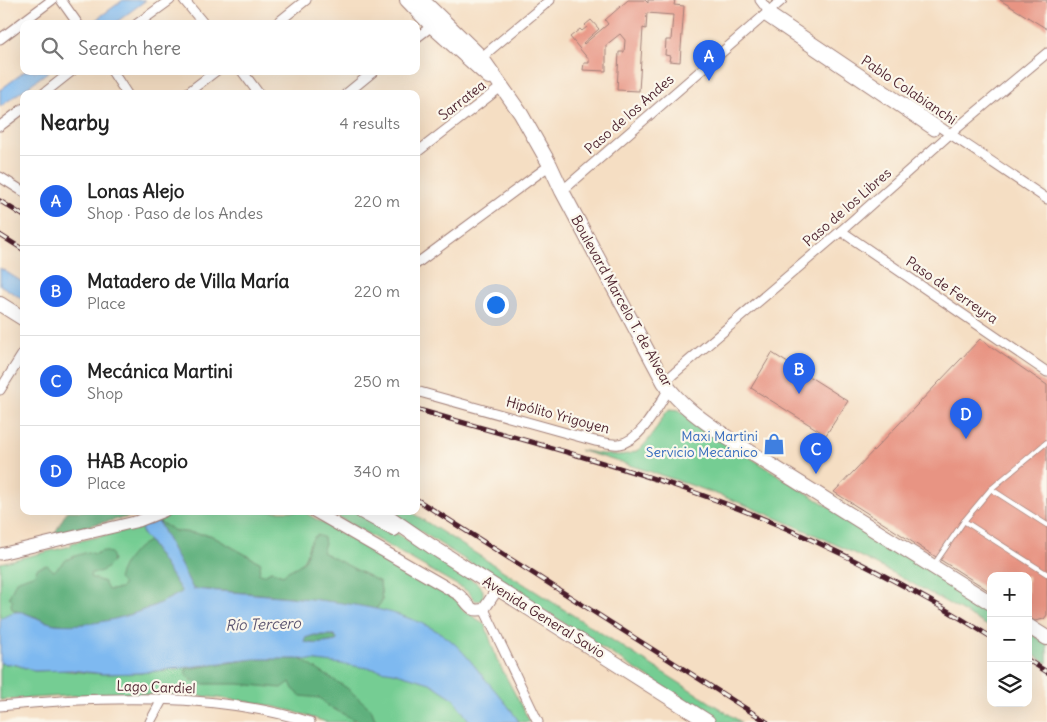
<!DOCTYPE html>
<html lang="en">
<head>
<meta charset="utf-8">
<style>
  :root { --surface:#fff; --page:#f6f6f6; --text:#222; --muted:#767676; --line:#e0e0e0; --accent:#2563eb }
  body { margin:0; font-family:Delius,sans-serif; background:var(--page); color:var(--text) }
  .controls { position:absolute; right:15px; bottom:15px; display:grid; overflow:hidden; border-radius:10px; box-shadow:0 5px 20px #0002 }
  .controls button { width:45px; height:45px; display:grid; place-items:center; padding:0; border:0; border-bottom:1px solid var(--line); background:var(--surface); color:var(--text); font:25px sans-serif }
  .you { position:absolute; left:495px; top:304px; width:18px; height:18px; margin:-12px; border:4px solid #fff; border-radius:50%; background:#1a73e8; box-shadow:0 0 0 8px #1a73e833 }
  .badge { display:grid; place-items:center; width:32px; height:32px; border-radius:50%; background:var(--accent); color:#fff; font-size:16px; font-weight:700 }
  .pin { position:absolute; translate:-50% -41px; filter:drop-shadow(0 1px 2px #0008) }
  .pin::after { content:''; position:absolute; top:26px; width:18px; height:15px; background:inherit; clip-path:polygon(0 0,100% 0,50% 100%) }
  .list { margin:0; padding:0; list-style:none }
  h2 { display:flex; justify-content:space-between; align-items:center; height:65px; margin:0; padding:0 20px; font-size:21px }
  h2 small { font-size:16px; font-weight:400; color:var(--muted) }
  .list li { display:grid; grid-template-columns:32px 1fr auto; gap:15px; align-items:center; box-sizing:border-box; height:90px; padding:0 20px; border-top:1px solid var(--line) }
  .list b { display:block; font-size:19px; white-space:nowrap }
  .list p { margin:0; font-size:16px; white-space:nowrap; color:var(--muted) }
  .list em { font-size:16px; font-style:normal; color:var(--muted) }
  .icon { flex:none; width:28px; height:28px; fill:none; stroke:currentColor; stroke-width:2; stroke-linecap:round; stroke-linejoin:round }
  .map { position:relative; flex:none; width:1047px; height:722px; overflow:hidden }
  .search { position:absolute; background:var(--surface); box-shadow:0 5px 20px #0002; left:20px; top:20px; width:400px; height:55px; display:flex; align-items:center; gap:12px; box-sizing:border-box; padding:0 18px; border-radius:10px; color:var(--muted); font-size:19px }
  .panel { position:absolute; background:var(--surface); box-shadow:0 5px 20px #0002; left:20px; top:90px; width:400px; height:425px; border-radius:10px }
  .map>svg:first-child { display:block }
  .green { fill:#74cd93; stroke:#5f765f }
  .forest { fill:#5fb07d; stroke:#546854 }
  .water { fill:#7eb9f0; stroke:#646c8e; fill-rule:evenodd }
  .building { fill:#e89483 }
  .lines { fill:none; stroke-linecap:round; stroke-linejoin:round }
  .service-casing { stroke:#a07e77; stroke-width:6 }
  .minor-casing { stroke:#a07e77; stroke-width:11 }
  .tertiary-casing { stroke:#a07e77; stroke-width:13 }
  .secondary-casing { stroke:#a07e77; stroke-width:16 }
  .service { stroke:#fff; stroke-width:4.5 }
  .minor { stroke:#fff; stroke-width:9 }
  .tertiary { stroke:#fff; stroke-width:11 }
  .secondary { stroke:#fff; stroke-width:14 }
  .rail-casing { stroke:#4a1f2b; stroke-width:5 }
  .rail { stroke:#fbf7ec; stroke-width:3; stroke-dasharray:9; stroke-linecap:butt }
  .labels { text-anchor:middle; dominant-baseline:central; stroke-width:4.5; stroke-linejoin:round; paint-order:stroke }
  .street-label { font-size:14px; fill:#4a1f2b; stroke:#fbf7ec }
  .shop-label { font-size:14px; fill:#366cbe; stroke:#fbf7ec; text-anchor:end }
  .water-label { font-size:15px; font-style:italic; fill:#5c5570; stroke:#fbf7ec }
</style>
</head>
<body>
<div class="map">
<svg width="1047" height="722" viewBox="0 0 1047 722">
  <rect width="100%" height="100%" fill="#fbf7ec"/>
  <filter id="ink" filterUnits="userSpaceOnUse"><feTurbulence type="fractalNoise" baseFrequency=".02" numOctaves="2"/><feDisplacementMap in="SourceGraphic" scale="10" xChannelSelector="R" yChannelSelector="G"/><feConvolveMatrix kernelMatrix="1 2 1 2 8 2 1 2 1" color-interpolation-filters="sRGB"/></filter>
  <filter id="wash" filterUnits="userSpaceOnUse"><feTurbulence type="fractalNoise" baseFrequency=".0096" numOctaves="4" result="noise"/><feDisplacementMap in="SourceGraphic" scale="20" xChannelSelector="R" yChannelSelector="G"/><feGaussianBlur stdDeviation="1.12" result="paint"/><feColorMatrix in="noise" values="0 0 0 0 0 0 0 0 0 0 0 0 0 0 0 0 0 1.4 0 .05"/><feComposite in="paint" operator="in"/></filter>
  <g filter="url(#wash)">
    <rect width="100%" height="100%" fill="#f5dec3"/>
    <g class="green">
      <path d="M670,409L679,410L703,428L991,608V628C918,585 845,546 767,514C706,488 643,469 579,450C599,453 628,462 644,445C653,436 659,423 666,412Z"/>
      <path d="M178,511H302L457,601L463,610L485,624L497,660L530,722H519L471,662L418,622L376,609L382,601L380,582L321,552L323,549L310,543C307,553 304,564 294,569C289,571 287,571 283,575L271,571L264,575L258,574L261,563L259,562L210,535L175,531L158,521Z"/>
      <polygon points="339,511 356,511 389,529 477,583 483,590 483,599 480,601 474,600 469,592 338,517"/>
      <polygon points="389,511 409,511 741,722 718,722"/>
      <polygon points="141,527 143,535 149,541 176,582 17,612 0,618 0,563 71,546 71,543"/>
      <polygon points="1028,632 1047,644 1047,663 1028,651"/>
      <path d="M300,659C338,663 416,668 446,692C457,700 462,711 470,722H379L357,705L353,722H326L292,711L258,703L202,696L99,694L0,700V663L17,665L34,671L58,670L103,674L140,673L238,661Z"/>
    </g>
    <g class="forest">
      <polygon points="67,511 137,511 137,515 55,533"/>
      <path d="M158,521L175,531L210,535L259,562L261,563L259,574L264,575L271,571L283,575C290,568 299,568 305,559C309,550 308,540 317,535L323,537L325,543L322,552L380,582L382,601L376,609C315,598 254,593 193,589Z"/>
      <path d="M149,541L182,592C144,613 100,628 56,624C46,623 39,618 30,615C24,613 18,612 12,609L11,604L13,600L9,597L16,581L35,574L37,568L47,565L54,571L66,560L75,556L88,552L95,554L103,551L111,553L113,560C106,570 103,572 91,573L90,577L104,582L108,590L121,589L123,584L118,579C123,562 133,549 149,541Z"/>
      <path d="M314,635H333L338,639L336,641C326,643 314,645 305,642V638Z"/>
      <polygon points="254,659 300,659 347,688 371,709 375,719 374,722 358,722 328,706 320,698 301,696 293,689 290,682 282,688 238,684 202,684 191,680 186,674 186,669"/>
    </g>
    <g class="water">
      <polygon points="123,0 146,0 114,24 90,24"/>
      <polygon points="25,71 49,71 0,107 0,90"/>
      <polygon points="0,268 24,283 24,300 0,285"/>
      <path d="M158,521L193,589C232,592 271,595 310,599C352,604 397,609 435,630C457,641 471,662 486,680C498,694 510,707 519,722H470L453,698L430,683L393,672L342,664L300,659H254L140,673L103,674L72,670L34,671L17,665L0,663V618C7,614 14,611 22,612C33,616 44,622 55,624C99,628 144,613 182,592L149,541L143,535L141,527ZM314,635H334L338,639L336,641C326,643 314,645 305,642V638Z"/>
    </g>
    <g id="blocks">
      <g class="building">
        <polygon points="628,0 645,0 648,3 648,0 675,0 674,5 684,6 680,62 669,61 670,56 665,55 666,40 671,40 673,15 647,13 646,29 643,28 639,91 617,90 619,52 624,52 625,40 620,34 606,45 606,71 583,70 584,63 589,63 589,60 570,37 580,29 582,31 587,27 585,25 591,20 599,29 583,43 584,44 608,24 605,20"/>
        <polygon points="1000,0 1047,0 1047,29"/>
        <polygon points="980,339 1047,385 1047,615 1044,619 1035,621 1028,617 1028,576 991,576 991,592 834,492"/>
        <polygon points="772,353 848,401 826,435 751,388"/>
      </g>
    </g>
  </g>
  <g filter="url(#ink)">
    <use href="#blocks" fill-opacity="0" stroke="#a07e77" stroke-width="1"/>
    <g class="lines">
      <g class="service-casing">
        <g id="service">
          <polyline points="991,489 1047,525"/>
          <polyline points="964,521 1047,574"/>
          <polyline points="933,566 964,521 991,489 1047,442"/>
        </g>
      </g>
      <g class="minor-casing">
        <g id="minor">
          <polyline points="61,0 78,24"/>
          <polyline points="184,0 204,24"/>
          <polyline points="760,0 769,12 1047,199"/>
          <polyline points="764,16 934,131"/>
          <polyline points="137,24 170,0"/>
          <polyline points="276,24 306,0"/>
          <polyline points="416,38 432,26"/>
          <polyline points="0,39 52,0"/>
          <polyline points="477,61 550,0"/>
          <polyline points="112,71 127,94"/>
          <polyline points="242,71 259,94"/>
          <polyline points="43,94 72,71"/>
          <polyline points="186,94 216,71"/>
          <polyline points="346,94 374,71"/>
          <polyline points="0,126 24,108"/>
          <polyline points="416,153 501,87"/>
          <polyline points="0,177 24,192"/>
          <polyline points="562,191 782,0"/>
          <polyline points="841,231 1047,372"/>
          <polyline points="416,264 550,165"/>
          <polyline points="664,382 841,231 950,134 1047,53"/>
          <polyline points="0,390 24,352"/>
          <path d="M416,391L595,441C603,442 611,445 619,444C641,441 658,406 669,389"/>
          <polyline points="484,609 538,722"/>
          <path d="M0,706C98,696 215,692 310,722"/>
          <polyline points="150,722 162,700"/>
        </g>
      </g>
      <g class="tertiary-casing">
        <g id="tertiary">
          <path d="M314,511L458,594C468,601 469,614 484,609L498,588"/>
          <polyline points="0,554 139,521 164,511"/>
        </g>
      </g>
      <g class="secondary-casing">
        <g id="secondary">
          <polyline points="407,0 432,26 489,77"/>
          <path d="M422,0L481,57L521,114L550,165L562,191L664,382C682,408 708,424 734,442L991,603"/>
          <polyline points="0,304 24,319"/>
          <polyline points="361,511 394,529"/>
          <polyline points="380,511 431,546 708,722"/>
          <polyline points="1028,626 1047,638"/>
        </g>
      </g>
      <use href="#service" class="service"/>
      <use href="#minor" class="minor"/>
      <use href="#tertiary" class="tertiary"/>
      <use href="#secondary" class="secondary"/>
      <g class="rail-casing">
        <g id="rail">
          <polyline points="0,201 24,216"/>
          <polyline points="0,235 24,250"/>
          <path d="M416,409C507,436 599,459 688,490C792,526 898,579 991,637"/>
          <polyline points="416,499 767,722"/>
          <polyline points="1028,660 1047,672"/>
        </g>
      </g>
      <use href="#rail" class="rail"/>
    </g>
  </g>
  <defs>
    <g id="shop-bare" transform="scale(1.725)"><path d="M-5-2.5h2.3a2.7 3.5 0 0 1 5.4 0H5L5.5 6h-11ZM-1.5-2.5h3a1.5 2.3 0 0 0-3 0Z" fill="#3f7fe0" stroke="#fbf7ec" stroke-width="2.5" paint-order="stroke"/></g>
  </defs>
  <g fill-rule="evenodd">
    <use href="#shop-bare" x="774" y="444"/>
  </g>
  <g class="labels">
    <g class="street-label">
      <text transform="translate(909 90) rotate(34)">Pablo Colabianchi</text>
      <text transform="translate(462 100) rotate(-38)">Sarratea</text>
      <text transform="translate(629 114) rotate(-41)">Paso de los Andes</text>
      <text transform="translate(847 207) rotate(-41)">Paso de los Libres</text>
      <text transform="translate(952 290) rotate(34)">Paso de Ferreyra</text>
      <text transform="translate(622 301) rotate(61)">Boulevard Marcelo T. de Alvear</text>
      <text transform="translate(558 415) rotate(15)">Hipólito Yrigoyen</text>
      <text transform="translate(544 617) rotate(32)">Avenida General Savio</text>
      <text transform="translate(156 687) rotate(2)">Lago Cardiel</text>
    </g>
    <g class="shop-label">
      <text x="758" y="436">Maxi Martini<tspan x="758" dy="16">Servicio Mecánico</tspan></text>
    </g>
    <g class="water-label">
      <text transform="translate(263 624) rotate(-2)">Río Tercero</text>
    </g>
  </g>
</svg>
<div class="controls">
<button>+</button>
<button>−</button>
<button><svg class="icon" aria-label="layers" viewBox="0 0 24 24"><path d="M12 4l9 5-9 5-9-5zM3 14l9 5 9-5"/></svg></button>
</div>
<div class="you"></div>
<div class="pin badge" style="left:709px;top:81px">A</div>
<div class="pin badge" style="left:799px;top:394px">B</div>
<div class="pin badge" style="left:816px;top:474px">C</div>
<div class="pin badge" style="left:966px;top:439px">D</div>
<div class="search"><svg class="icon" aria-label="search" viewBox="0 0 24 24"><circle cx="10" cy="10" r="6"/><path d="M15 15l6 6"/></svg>Search here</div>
<section class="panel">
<h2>Nearby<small>4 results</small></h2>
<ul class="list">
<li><span class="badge">A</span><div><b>Lonas Alejo</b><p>Shop · Paso de los Andes</p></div><em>220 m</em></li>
<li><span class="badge">B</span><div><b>Matadero de Villa María</b><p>Place</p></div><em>220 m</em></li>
<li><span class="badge">C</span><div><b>Mecánica Martini</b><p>Shop</p></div><em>250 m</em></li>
<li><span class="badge">D</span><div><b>HAB Acopio</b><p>Place</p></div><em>340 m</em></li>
</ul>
</section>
</div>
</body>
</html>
